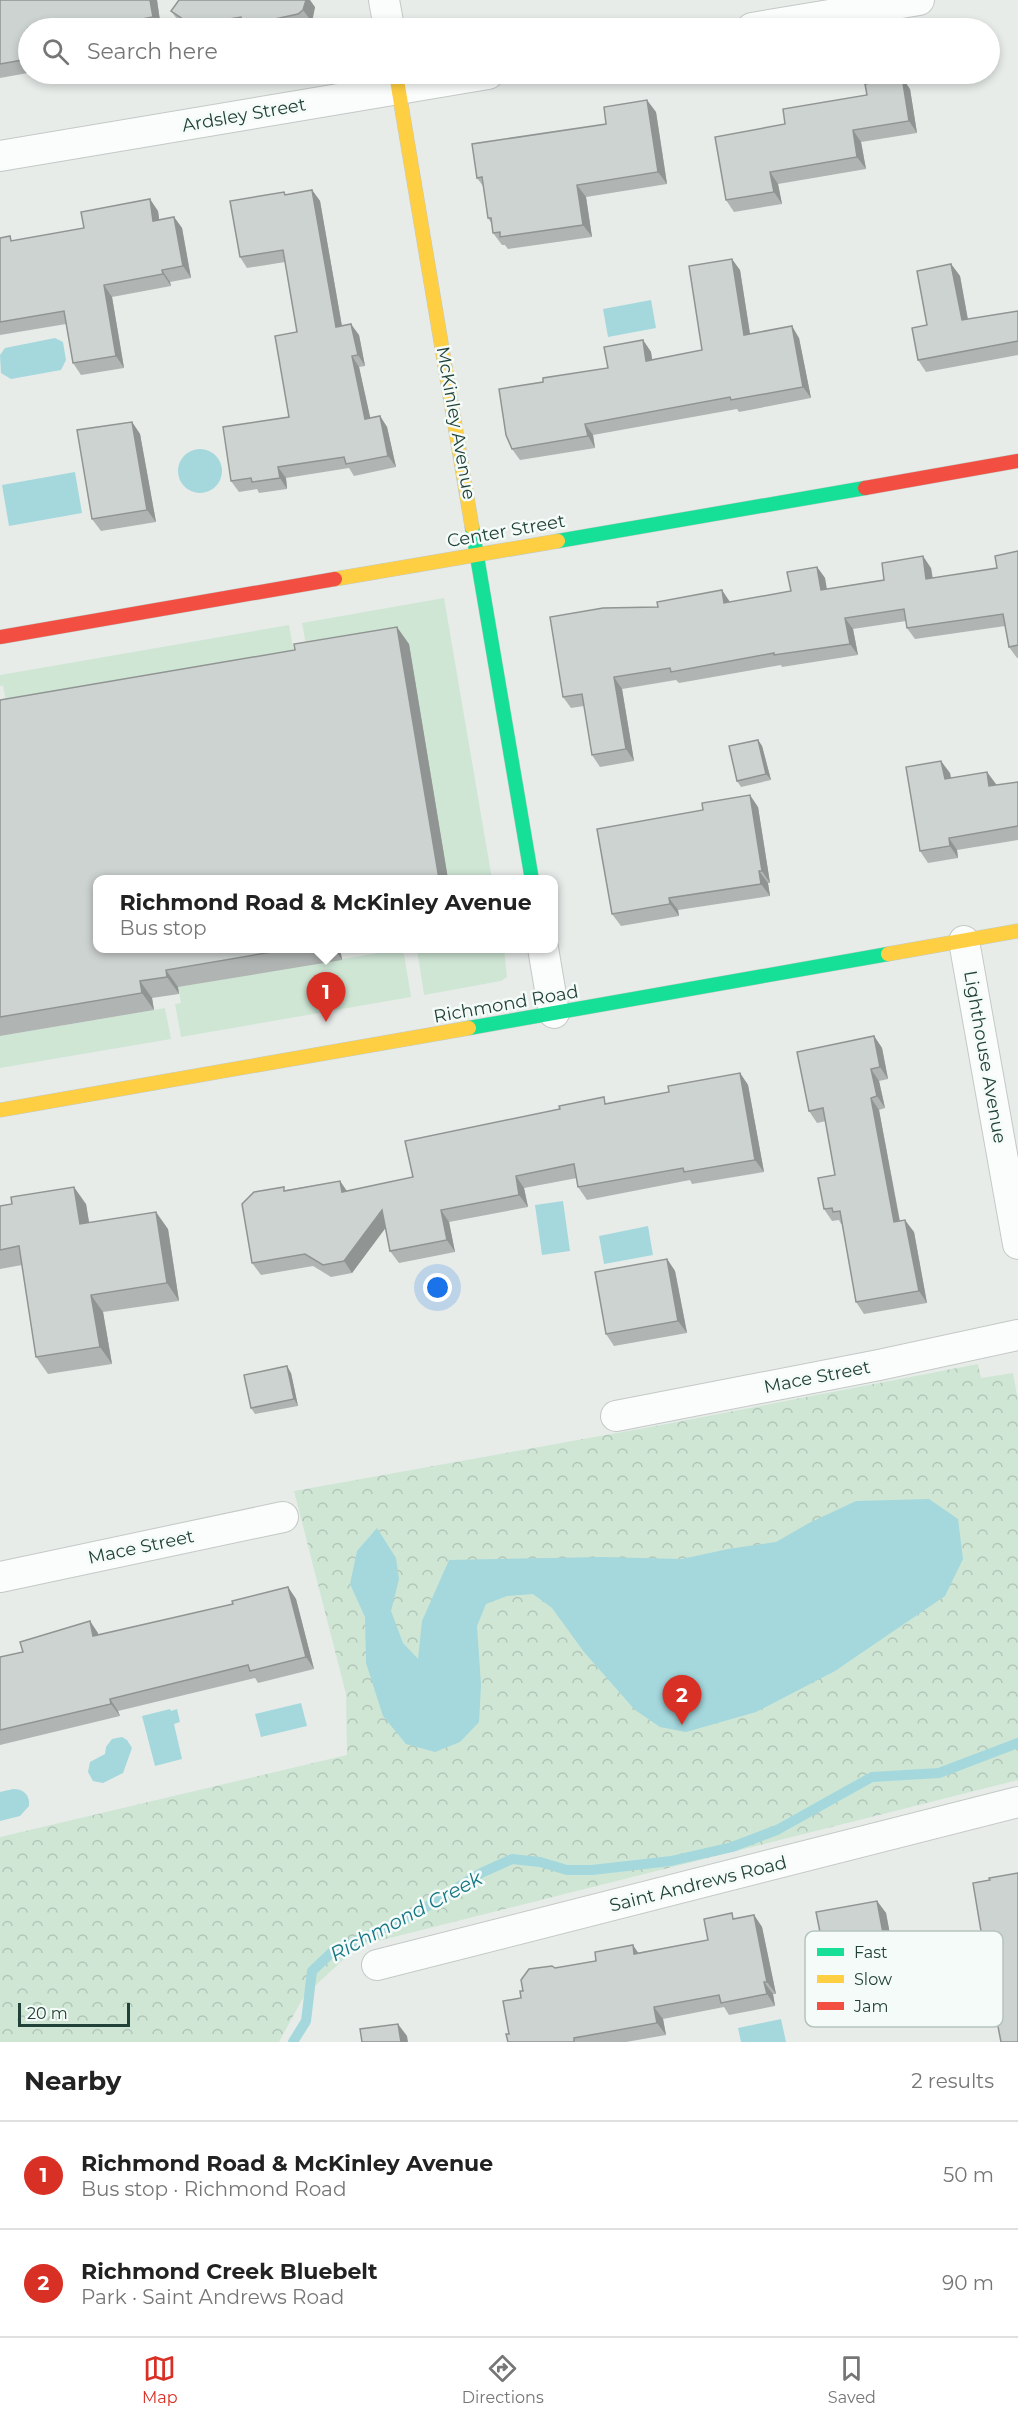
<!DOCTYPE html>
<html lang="en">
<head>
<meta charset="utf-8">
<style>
  :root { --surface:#fff; --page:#f2f2f2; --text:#222; --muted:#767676; --line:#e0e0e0; --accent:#d93025 }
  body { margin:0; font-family:Montserrat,sans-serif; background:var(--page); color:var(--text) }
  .scale { position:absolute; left:18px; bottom:15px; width:112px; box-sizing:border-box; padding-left:6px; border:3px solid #214238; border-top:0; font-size:16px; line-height:21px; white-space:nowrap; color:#214238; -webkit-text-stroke:4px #f5fbf8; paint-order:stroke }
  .you { position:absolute; left:438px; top:1288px; width:21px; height:21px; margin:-15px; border:4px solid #fff; border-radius:50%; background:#1a73e8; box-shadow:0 0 0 9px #1a73e833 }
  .badge { display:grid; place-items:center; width:39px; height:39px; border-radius:50%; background:var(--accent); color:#fff; font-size:20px; font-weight:700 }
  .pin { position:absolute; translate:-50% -50px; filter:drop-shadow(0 2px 3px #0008) }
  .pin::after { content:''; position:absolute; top:32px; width:21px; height:18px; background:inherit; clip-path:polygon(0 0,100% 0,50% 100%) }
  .popup { position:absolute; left:93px; top:875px; width:465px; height:78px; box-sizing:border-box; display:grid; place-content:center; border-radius:12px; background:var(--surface); filter:drop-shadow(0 2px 4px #0005); font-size:20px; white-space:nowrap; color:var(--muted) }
  .popup b { font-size:22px; color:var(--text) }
  .popup::after { content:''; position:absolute; left:50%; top:100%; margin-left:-12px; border:12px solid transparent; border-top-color:var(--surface) }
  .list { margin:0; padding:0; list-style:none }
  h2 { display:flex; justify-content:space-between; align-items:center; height:78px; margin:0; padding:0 24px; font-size:26px }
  h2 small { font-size:20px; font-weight:400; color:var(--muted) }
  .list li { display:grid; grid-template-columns:39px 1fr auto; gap:18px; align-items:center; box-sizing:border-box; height:108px; padding:0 24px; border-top:2px solid var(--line) }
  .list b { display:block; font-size:22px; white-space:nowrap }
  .list p { margin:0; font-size:20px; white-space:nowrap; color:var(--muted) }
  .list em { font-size:20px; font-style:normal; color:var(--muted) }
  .icon { flex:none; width:33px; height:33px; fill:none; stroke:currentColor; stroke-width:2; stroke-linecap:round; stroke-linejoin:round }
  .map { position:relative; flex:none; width:1018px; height:2042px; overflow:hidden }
  .search { position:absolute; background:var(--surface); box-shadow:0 3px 9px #0003; left:18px; right:18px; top:18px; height:66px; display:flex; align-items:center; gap:15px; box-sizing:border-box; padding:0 21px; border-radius:33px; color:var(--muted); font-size:22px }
  .sheet { height:294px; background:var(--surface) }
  nav { display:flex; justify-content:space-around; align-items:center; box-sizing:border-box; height:84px; border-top:2px solid var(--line); background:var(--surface); font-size:16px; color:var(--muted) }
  nav a { display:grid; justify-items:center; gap:3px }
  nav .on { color:var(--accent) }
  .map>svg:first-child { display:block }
  .green { fill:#cfe6d5 }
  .forest { fill:url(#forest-crowns) }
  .water { fill:#a4d8dd }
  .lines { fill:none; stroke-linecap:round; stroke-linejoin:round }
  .stream { stroke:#a4d8dd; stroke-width:10 }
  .street-casing { stroke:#c4c9c6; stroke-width:32 }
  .fast-casing { stroke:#c2cac6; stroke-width:15 }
  .slow-casing { stroke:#c2cac6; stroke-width:15 }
  .jam-casing { stroke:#c2cac6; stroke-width:15 }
  .street { stroke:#fbfcfc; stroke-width:30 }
  .fast { stroke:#16e098; stroke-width:14 }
  .slow { stroke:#ffcf43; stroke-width:14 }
  .jam { stroke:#f24e42; stroke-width:14 }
  .wall { fill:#b0b5b4 }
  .shaded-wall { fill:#909492 }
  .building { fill:#cdd3d1; stroke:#909492; stroke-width:1.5 }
  .labels { text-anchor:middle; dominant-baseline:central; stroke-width:5; stroke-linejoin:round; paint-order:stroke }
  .street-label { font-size:18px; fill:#214238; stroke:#f5fbf8 }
  .water-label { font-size:20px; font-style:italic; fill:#167784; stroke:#f5fbf8 }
  .key { fill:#f5fbf8; stroke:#b5c4be; stroke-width:1.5 }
  .key-label { font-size:16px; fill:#214238 }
</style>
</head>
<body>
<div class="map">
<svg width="1018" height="2042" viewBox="0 0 1018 2042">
  <defs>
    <pattern id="forest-crowns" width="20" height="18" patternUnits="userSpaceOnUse" patternTransform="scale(1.5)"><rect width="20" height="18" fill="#cfe6d5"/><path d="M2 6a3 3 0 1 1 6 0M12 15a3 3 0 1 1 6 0" fill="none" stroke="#b1c6b8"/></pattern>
  </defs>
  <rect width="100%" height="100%" fill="#e7ece9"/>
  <g class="green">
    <polygon points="444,598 492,879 448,879 309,661 302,623"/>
    <polygon points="289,625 297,669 9,717 3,686 0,686 0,675"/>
    <polygon points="417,949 504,949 507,977 501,981 424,995"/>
    <polygon points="396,950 404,954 411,997 181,1037 175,1004 181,1003 178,987"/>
    <polygon points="165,1008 171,1039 0,1068 0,1036"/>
  </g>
  <polygon class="forest" points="978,1364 981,1378 1013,1373 1018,1401 1018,1780 358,1946 304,1996 279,2042 0,2042 0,1837 347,1755 346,1694 294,1491 661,1425"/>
  <g class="water">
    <polygon points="651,300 656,328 608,337 603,309"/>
    <polygon points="55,338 63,342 66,360 61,370 11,379 1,373 0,355 5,348"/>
    <circle cx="200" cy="471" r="22"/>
    <polygon points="75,472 82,513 9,526 2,485"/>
    <polygon points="563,1201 570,1251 542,1255 535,1205"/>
    <polygon points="648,1226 653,1255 604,1264 599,1236"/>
    <polygon points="929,1499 958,1519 963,1559 945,1596 835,1671 756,1712 686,1732 660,1727 635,1710 584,1652 552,1608 533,1594 507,1596 486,1604 477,1626 481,1685 479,1722 460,1742 435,1752 406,1744 383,1716 366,1663 365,1617 350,1584 357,1551 377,1528 396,1558 399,1579 391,1611 403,1643 418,1659 422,1621 449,1560 602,1557 682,1559 728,1549 776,1542 809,1523 856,1501"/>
    <polygon points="301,1703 307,1726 261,1737 255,1714"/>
    <polygon points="170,1709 171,1711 177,1709 180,1722 174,1724 182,1759 155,1766 142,1716"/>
    <polygon points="122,1737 127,1740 132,1748 123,1773 103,1783 93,1781 88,1772 90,1762 105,1754 106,1747 112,1739"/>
    <path d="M13,1789C24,1789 30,1795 29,1806L20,1816L0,1821V1792Z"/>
    <polygon points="781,2019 786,2042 741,2042 738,2028"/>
  </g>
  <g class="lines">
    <polyline class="stream" points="293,2042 306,2021 312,1971 332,1952 413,1915 481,1873 512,1859 540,1862 567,1870 592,1870 671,1861 732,1847 777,1830 872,1777 939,1773 1018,1743"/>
    <g class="street-casing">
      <g id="street">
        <polyline points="384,0 389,28"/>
        <polyline points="752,28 919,0"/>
        <polyline points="0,156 488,74"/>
        <polyline points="964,941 1018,1244"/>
        <polyline points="543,948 554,1013"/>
        <polyline points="616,1416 879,1365 1018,1335"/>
        <polyline points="0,1577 283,1517"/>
        <polyline points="377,1965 1018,1802"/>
      </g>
    </g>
    <g class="fast-casing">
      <g id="fast">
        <polyline points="472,527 532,880"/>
        <polyline points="558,541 865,488"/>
        <polyline points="469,1028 888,954"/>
      </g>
    </g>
    <g class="slow-casing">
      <g id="slow">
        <polyline points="396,74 472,527"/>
        <polyline points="335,579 558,541"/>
        <polyline points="888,954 1018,931"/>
        <polyline points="0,1110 469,1028"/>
      </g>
    </g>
    <g class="jam-casing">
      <g id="jam">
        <polyline points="865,488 1018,461"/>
        <polyline points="0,637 335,579"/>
      </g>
    </g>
    <use href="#street" class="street"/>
    <use href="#fast" class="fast"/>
    <use href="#slow" class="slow"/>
    <use href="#jam" class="jam"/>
  </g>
  <g class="wall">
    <polygon points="0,0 157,0 161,28 28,28 28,73 0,78"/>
    <polygon points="315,7 312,22 306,27 297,28 187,28 180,23 171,11"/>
    <polygon points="910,89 917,133 861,142 866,169 778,184 782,204 734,212 726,200 785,124"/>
    <polygon points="656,112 667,184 586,197 592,237 508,249 505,245 502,245 493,233 492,224 488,218 483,186 477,178 606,124"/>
    <polygon points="312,190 320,201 342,326 359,335 365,366 359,367 370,418 380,416 387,427 396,467 354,476 349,468 286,478 287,489 259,493 257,489 239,492 231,481 289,417 297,332 285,262 247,268 240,257 286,195"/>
    <polygon points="158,211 159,220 174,217 182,228 191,278 170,282 171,286 112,297 124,368 81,375 73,363 66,324 0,335 0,238 13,241 84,228"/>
    <polygon points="951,264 960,276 968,319 1018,311 1018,355 926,372 918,360 927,325"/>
    <polygon points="740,270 750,334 799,338 811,398 739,412 737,409 593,435 595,448 520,460 512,449 543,382 608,368 643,340 651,352 652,360 702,350"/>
    <polygon points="132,422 140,434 156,522 101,531 92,519"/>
    <polygon points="1018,551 1018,658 1017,658 1009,647 1005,626 915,639 907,628 906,621 853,629 858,655 782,667 781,665 679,683 676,680 622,689 634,761 600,767 592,755 584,706 571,708 563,697 658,607 730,602 791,591 817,567 825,578 826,589 884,580 931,568 933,578 997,568"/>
    <polygon points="409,644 448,879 98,879 98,948 340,948 342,960 178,987 179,994 152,998 154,1010 0,1036 0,700"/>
    <polygon points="758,740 762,746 771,780 741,787 737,781"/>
    <polygon points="987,772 996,785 1018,782 1018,840 957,850 958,858 928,863 920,851 950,773 951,778"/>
    <polygon points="758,807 770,883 768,883 770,896 678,910 679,916 621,926 612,914"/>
    <polygon points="874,1036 882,1048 888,1079 879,1081 885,1108 879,1110 900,1221 914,1232 927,1303 864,1314 856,1302 842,1224 841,1224 839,1220 832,1221 824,1209 835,1175 826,1121 817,1123 809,1111"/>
    <polygon points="740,1073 748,1085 764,1172 692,1184 690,1180 587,1200 578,1187 577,1178 524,1188 528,1207 449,1222 455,1252 399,1263 390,1251 385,1228 352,1273 331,1277 313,1266 261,1275 252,1263 286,1190 340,1181 347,1191 413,1177 608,1103 669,1092"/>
    <polygon points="86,1204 89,1222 168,1229 179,1301 103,1312 112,1364 48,1374 36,1357 22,1265 0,1269 0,1206"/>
    <polygon points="667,1259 675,1271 687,1333 614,1346 606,1334"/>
    <polygon points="291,1373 298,1406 255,1414 251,1408"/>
    <polygon points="288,1587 296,1599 314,1669 258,1683 255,1678 118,1711 120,1716 0,1745 0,1657 23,1652 90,1621 98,1635 233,1604"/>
    <polygon points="877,1901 886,1913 892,1945 888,1946 891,1964 834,1974 826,1962"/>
    <polygon points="754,1915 762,1927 776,1994 773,1994 775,2006 729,2015 724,2007 663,2019 666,2035 626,2042 508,2042 509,2034 523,1991 555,1968 708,1940 735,1919"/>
  </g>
  <g class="shaded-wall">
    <polygon points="150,0 157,0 161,28 153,17"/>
    <polygon points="306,0 310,0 315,7 312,22 303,10"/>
    <polygon points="902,77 910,89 917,133 909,121"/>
    <polygon points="647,100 656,112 667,184 658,172"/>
    <polygon points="853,130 861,142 866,169 857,157"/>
    <polygon points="770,172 778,184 782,204 774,192"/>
    <polygon points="577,185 586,197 592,237 583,225"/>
    <polygon points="312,190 320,201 344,338 336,327"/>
    <polygon points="150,199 158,211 161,233 153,221"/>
    <polygon points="174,217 182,228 191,278 183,266"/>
    <polygon points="732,259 740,270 752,347 744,335"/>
    <polygon points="951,264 960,276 970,332 962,320"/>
    <polygon points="162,270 170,282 171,286 163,274"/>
    <polygon points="104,285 112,297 124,368 116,356"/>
    <polygon points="351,324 359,335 365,366 358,355"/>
    <polygon points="792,326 799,338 811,398 803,387"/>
    <polygon points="643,340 651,352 654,372 646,361"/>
    <polygon points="352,356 359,367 373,430 365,419"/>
    <polygon points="380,416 387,427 396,467 388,456"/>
    <polygon points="132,422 140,434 156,522 147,510"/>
    <polygon points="585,424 593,435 595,448 588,436"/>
    <polygon points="278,467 286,478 287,489 280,478"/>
    <polygon points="923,556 931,568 934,590 926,579"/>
    <polygon points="817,567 825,578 829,601 821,590"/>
    <polygon points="722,590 730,602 724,603"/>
    <polygon points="845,618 853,629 858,655 850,644"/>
    <polygon points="397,627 409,644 448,879 439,879"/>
    <polygon points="614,677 622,689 634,761 626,749"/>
    <polygon points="758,740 762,746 771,780 766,774"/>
    <polygon points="941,761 950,773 953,791 945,779"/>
    <polygon points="987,772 996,784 998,798 989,786"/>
    <polygon points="750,795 758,807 770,883 762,871"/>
    <polygon points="949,838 957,850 958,858 950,846"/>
    <polygon points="759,871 768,883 770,896 761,884"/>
    <polygon points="669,898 678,910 679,916 670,904"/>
    <polygon points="334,948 340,948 342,960"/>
    <polygon points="166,970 178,987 179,994 167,977"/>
    <polygon points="140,981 152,998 154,1010 142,993"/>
    <polygon points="874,1036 882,1048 888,1079 880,1067"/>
    <polygon points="871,1069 879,1081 885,1108 877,1096"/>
    <polygon points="740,1073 748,1085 764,1172 755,1160"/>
    <polygon points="871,1098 879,1110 902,1234 894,1222"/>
    <polygon points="516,1176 524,1188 528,1207 519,1195"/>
    <polygon points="340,1181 348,1193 342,1192"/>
    <polygon points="74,1187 86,1204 92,1241 80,1224"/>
    <polygon points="382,1210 390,1222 352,1273 344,1261"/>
    <polygon points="441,1210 449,1222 455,1252 447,1240"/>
    <polygon points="156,1212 168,1229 179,1301 167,1283"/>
    <polygon points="905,1220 914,1232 927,1303 919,1291"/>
    <polygon points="667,1259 675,1271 687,1333 678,1321"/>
    <polygon points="91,1295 103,1312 112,1364 100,1347"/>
    <polygon points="287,1366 291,1373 298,1406 294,1399"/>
    <polygon points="288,1587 296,1599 314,1669 306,1657"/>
    <polygon points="90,1621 98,1633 102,1648 93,1636"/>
    <polygon points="110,1699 118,1711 120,1716 111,1704"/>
    <polygon points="877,1901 886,1913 892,1945 883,1933"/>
    <polygon points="754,1915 762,1927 776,1994 767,1982"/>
    <polygon points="879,1934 888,1946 891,1964 883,1952"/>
    <polygon points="633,1945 641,1957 634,1954"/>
    <polygon points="764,1982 773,1994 775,2006 767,1994"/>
    <polygon points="654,2007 663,2019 666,2035 657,2023"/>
    <polygon points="398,2024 407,2036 408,2042 401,2042"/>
  </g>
  <g class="building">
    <polygon points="0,0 150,0 153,17 91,28 28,28 28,59 0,64"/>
    <polygon points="179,0 306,0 303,10 298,14 243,26 241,17 192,25 171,11"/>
    <polygon points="902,77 909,121 853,130 857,157 770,172 774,192 726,200 715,137 785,124 783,109 867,95 865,84"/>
    <polygon points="647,100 658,172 577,185 583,225 500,237 500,232 493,233 491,218 488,218 482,177 477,178 472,144 606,124 604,107"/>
    <polygon points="312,190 336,327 351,324 358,355 352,356 365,419 380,416 388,456 346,464 344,457 278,467 280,478 252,482 251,478 231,481 223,427 289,417 275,336 297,332 283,250 240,257 230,201 284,192 285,195"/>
    <polygon points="150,199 153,221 174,217 183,266 162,270 163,274 104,285 116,356 73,363 64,311 0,322 0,238 10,236 11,241 84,228 81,212"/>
    <polygon points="732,259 744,335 792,326 803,387 731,400 730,397 585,424 588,436 512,449 506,435 499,389 543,382 543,378 608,368 604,347 643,340 646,361 702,350 689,266"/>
    <polygon points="951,264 962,320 1018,311 1018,341 918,360 912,328 927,325 917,271"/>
    <polygon points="132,422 147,510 92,519 77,430"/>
    <polygon points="1018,551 1018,645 1009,647 1003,614 907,628 904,609 845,618 850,644 774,655 774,653 671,672 670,668 614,677 626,749 592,755 582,694 563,697 550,617 603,608 658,607 657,602 722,590 724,603 791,591 787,572 817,567 821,590 884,580 882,563 923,556 926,579 997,568 995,556"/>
    <polygon points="397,627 439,879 98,879 98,948 295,948 166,970 167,977 140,981 142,993 0,1017 0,700 295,650 294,644"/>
    <polygon points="758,740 766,774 737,781 729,746"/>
    <polygon points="941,761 945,779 987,772 989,786 1018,782 1018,826 949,838 950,846 920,851 906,767"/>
    <polygon points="750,795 762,871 759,871 761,884 669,898 670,904 612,914 597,829 703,810 702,803"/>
    <polygon points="874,1036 880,1067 871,1069 877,1096 871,1098 894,1222 905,1220 919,1291 856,1302 840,1211 833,1212 832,1208 824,1209 818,1178 835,1175 823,1108 809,1111 797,1052"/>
    <polygon points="740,1073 755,1160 684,1172 683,1168 578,1187 574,1164 516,1176 519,1195 441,1210 447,1240 390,1251 382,1210 344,1261 323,1265 305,1254 252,1263 242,1204 254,1192 284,1187 284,1191 340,1181 342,1192 413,1177 405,1141 560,1109 559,1106 604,1097 605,1104 669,1092 668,1086"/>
    <polygon points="74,1187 80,1224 156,1212 167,1283 91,1295 100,1347 36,1357 19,1246 0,1250 0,1206 12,1204 11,1197"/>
    <polygon points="667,1259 678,1321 606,1334 595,1272"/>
    <polygon points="287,1366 294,1399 251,1408 244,1375"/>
    <polygon points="288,1587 306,1657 250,1671 248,1665 110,1699 111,1704 0,1730 0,1657 23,1652 20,1642 90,1621 93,1636 233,1604 232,1601"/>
    <polygon points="1018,1873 1018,2042 1001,2042 990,1985 973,1883 990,1880 989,1878"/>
    <polygon points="877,1901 883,1933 879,1934 883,1952 826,1962 816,1912"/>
    <polygon points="732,1913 733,1919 754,1915 767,1982 764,1982 767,1994 721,2003 719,1995 654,2007 657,2023 574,2038 574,2042 508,2042 506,2034 509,2034 503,2001 521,1998 520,1991 523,1991 521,1980 529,1969 552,1966 555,1968 596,1961 595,1952 633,1945 634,1954 708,1940 704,1919"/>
    <polygon points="398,2024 401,2042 362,2042 360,2029"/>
  </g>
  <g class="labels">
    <g class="street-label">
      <text transform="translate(244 115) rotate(-10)">Ardsley Street</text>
      <text transform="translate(456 423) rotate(80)">McKinley Avenue</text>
      <text transform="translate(506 531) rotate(-10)">Center Street</text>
      <text transform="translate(506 1004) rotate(-10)">Richmond Road</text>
      <text transform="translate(985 1057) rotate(80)">Lighthouse Avenue</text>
      <text transform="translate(817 1377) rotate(-11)">Mace Street</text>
      <text transform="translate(141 1547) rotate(-12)">Mace Street</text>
      <text transform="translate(698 1884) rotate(-14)">Saint Andrews Road</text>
    </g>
    <g class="water-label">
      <text transform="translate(406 1916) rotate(-28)">Richmond Creek</text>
    </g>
  </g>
  <rect x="805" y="1931" width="198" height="96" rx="9" class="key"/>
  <rect x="817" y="1948" width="27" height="8" fill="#16e098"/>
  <rect x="817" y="1975" width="27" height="8" fill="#ffcf43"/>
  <rect x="817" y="2002" width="27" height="8" fill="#f24e42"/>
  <g class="key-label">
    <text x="854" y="1958">Fast</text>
    <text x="854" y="1985">Slow</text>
    <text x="854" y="2012">Jam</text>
  </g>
</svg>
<div class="scale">20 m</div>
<div class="you"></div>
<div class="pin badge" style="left:326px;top:1022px">1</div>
<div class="popup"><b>Richmond Road &amp; McKinley Avenue</b>Bus stop</div>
<div class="pin badge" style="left:682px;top:1725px">2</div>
<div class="search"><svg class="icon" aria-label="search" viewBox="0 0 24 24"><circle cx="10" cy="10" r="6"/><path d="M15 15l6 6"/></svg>Search here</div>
</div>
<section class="sheet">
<h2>Nearby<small>2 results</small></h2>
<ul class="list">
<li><span class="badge">1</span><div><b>Richmond Road &amp; McKinley Avenue</b><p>Bus stop · Richmond Road</p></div><em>50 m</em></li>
<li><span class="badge">2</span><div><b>Richmond Creek Bluebelt</b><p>Park · Saint Andrews Road</p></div><em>90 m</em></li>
</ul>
</section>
<nav>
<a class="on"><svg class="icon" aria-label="map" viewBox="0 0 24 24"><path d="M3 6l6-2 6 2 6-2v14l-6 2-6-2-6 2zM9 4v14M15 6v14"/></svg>Map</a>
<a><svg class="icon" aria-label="directions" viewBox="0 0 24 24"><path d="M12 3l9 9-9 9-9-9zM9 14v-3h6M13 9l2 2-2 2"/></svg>Directions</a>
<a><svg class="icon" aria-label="saved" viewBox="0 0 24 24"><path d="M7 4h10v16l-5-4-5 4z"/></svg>Saved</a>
</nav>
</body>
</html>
